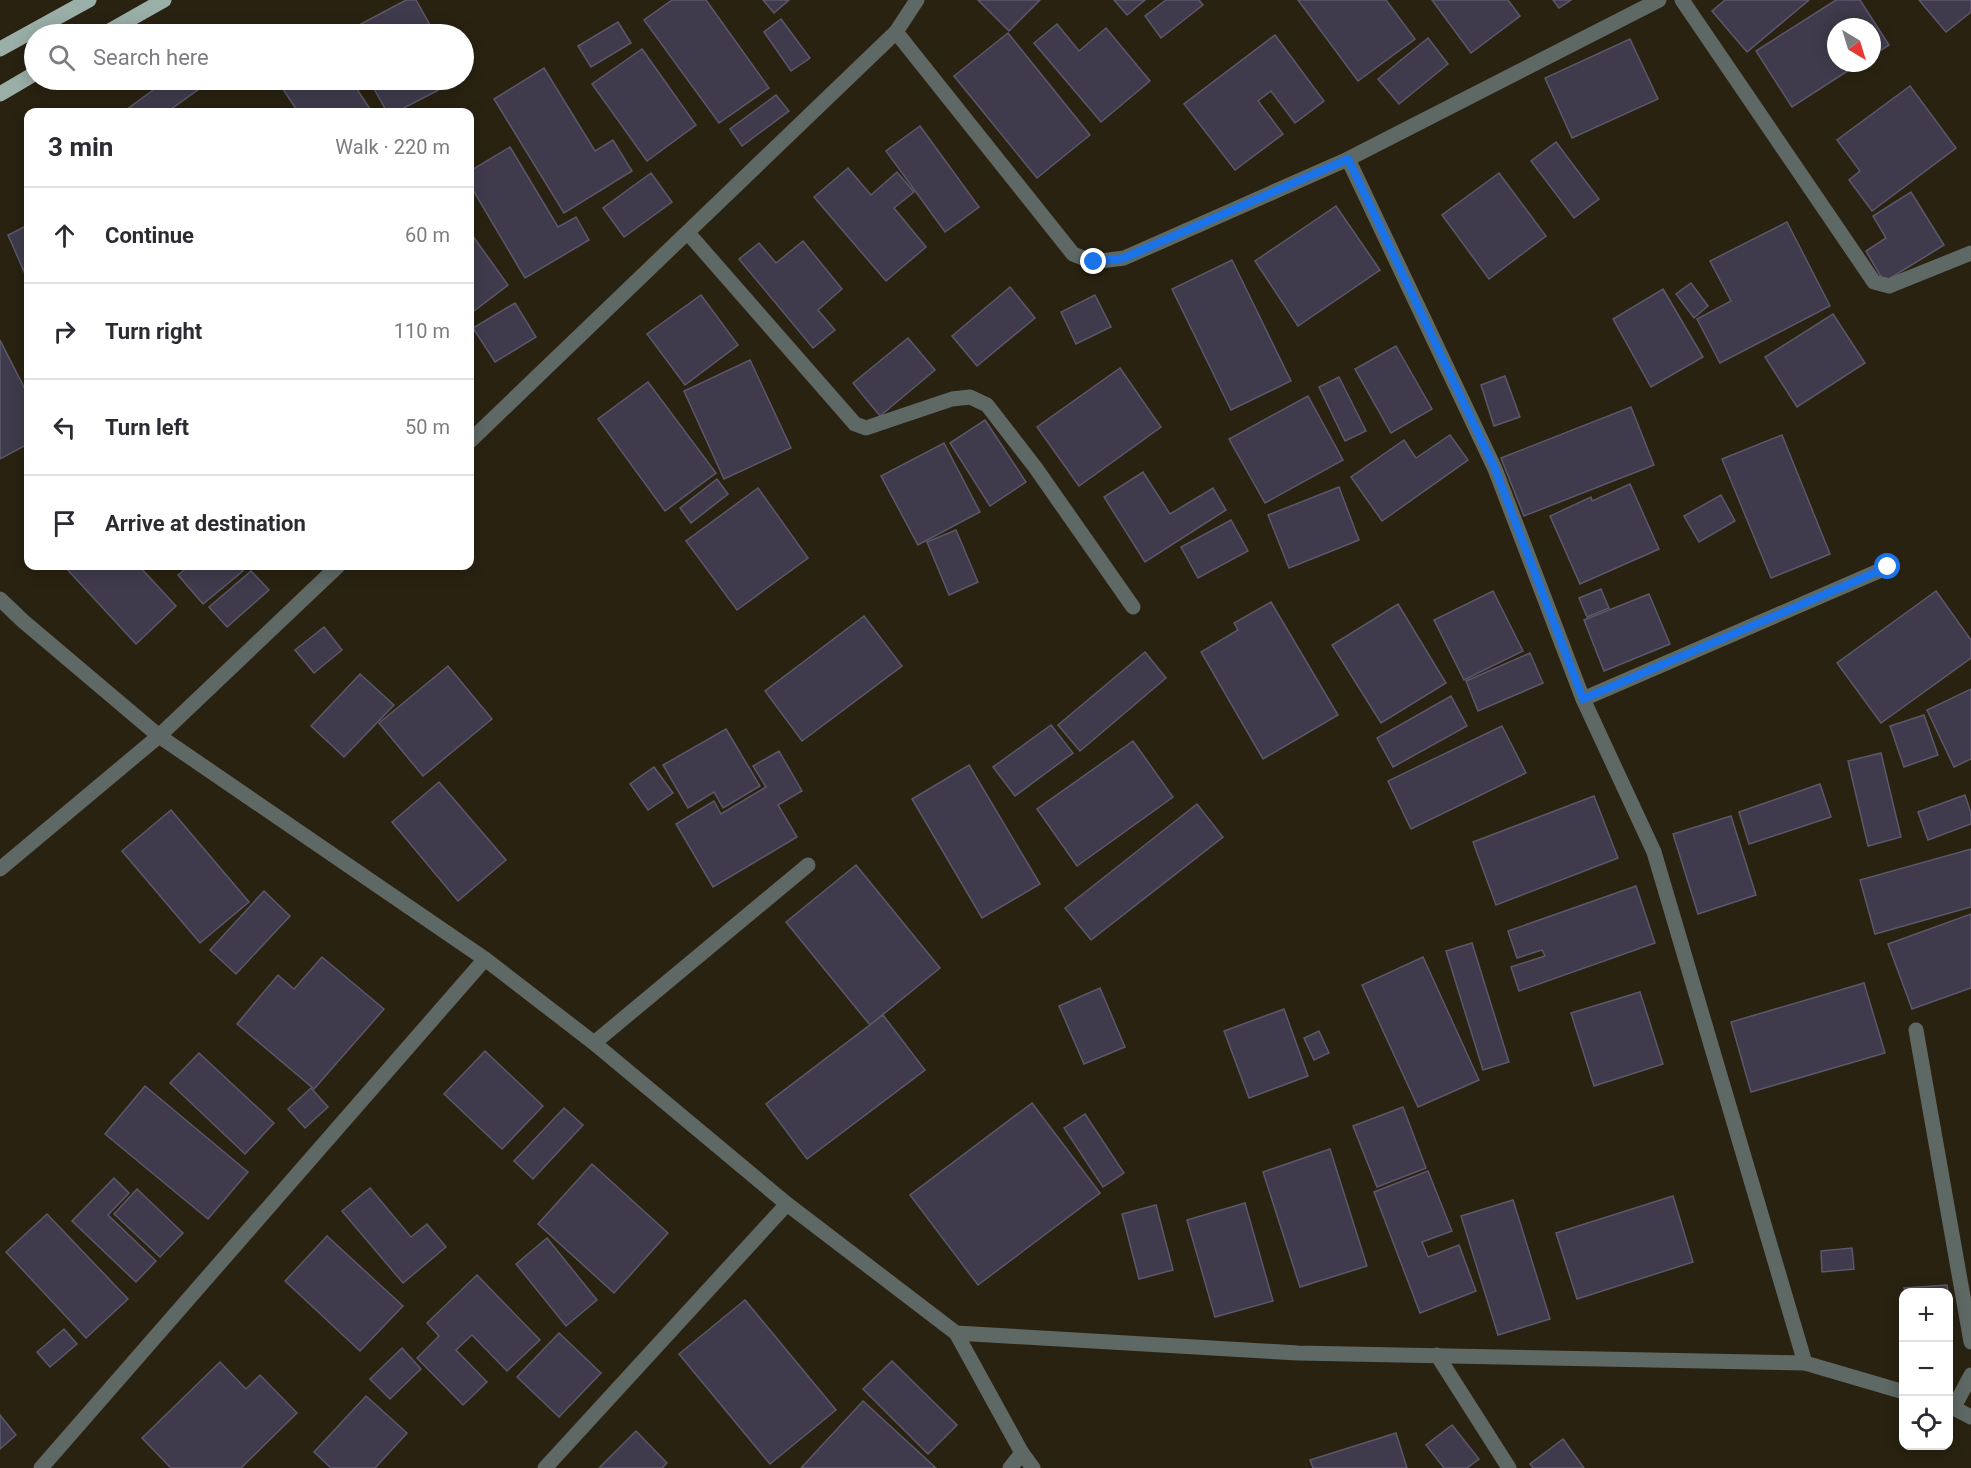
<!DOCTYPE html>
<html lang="en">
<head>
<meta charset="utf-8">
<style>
  :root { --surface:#fff; --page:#f7f7f7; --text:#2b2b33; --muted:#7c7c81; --line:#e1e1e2 }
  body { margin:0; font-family:Roboto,sans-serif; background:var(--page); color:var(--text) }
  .controls { position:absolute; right:18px; bottom:18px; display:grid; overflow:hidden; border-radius:12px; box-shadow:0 3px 15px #0003 }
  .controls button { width:54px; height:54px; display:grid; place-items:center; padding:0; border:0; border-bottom:2px solid var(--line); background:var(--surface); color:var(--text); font:30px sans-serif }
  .compass { position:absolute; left:1827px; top:18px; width:54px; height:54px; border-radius:50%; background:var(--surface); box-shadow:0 3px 15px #0003; rotate:142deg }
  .stop { position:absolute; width:18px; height:18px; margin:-14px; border:4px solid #1a73e8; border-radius:50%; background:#fff }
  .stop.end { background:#1a73e8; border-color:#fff; box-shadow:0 2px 6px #0008 }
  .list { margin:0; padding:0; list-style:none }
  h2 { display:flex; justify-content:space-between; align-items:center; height:78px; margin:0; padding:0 24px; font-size:26px }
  h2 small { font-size:20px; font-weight:400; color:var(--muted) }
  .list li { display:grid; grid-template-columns:39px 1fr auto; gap:18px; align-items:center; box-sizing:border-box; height:96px; padding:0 24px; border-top:2px solid var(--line) }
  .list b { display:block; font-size:22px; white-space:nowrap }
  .list em { font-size:20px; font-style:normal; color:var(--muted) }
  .icon { flex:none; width:33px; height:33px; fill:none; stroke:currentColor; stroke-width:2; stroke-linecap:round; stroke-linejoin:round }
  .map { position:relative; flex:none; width:1971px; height:1468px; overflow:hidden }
  .search { position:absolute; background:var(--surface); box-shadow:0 3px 15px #0003; left:24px; top:24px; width:450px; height:66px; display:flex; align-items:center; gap:15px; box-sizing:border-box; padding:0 21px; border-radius:33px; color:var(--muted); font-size:22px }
  .panel { position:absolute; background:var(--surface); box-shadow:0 3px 15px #0003; left:24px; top:108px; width:450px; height:462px; border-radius:12px }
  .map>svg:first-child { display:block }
  .building { fill:#3f3b4c; stroke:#5c576a; stroke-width:1.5 }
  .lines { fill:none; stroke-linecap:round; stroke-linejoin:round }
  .street { stroke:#5e6865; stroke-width:15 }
  .primary { stroke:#9aafa8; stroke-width:15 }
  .route { stroke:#1a73e8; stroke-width:8 }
</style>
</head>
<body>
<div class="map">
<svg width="1971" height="1468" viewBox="0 0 1971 1468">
  <rect width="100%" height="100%" fill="#292211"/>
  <g class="building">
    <polygon points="406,0 416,0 435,34 345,34 344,33"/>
    <polygon points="672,0 706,0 769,88 719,123 644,20"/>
    <polygon points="763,0 789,0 774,13"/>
    <polygon points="978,0 1040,0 1009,31"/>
    <polygon points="1114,0 1145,0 1127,15"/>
    <polygon points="1166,0 1199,0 1203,5 1161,38 1145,16"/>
    <polygon points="1298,0 1386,0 1415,39 1358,81"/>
    <polygon points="1432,0 1508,0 1520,16 1471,53"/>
    <polygon points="1553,0 1571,0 1559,8"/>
    <polygon points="1725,0 1809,0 1747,52 1712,11"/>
    <polygon points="1836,0 1860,0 1889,45 1872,56 1872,27 1836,27 1836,63 1860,63 1792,107 1756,51"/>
    <polygon points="1919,0 1971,0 1971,12 1946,32"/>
    <polygon points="781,19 810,58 791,71 764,32"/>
    <polygon points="618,22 631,43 591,67 578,46"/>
    <polygon points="1057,24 1079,51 1106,28 1150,81 1101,122 1034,43"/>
    <polygon points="1008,33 1090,135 1037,178 954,76"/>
    <polygon points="1275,35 1324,101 1295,123 1271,91 1258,101 1283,134 1235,170 1184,104"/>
    <polygon points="1428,38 1448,64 1399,104 1378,79"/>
    <polygon points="1630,39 1658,99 1572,138 1545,78"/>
    <polygon points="642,49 696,125 647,161 592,84"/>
    <polygon points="544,68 595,151 613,140 632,171 564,213 494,99"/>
    <polygon points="167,80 192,80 199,89 167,112 123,112"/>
    <polygon points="236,80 256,80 241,88"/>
    <polygon points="277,80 351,80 372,112 298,112"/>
    <polygon points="369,80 458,80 396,112 387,112"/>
    <polygon points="1910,86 1956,148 1872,211 1849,180 1860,171 1837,140"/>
    <polygon points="776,95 789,111 742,146 730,129"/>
    <polygon points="920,126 979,207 945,232 886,151"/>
    <polygon points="1556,142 1599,199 1574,218 1531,161"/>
    <polygon points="510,147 558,227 576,217 589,240 525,278 470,185 470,171"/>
    <polygon points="848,168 871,195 897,172 914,192 894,208 926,247 886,281 814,197"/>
    <polygon points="651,173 672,202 624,237 603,208"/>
    <polygon points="1499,173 1546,236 1489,279 1442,215"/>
    <polygon points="1911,192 1944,245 1884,282 1866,251 1886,238 1873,216"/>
    <polygon points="1336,206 1380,270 1298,326 1255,261"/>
    <polygon points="1787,222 1830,306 1720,363 1697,319 1731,301 1710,261"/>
    <polygon points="28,225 28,275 26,276 8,235"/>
    <polygon points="470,232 508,285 470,314"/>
    <polygon points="803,241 842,289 818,310 835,330 813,348 739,259 759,243 776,263"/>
    <polygon points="1232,260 1291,381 1231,410 1172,289"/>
    <polygon points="1691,283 1708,306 1694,318 1676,294"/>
    <polygon points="1010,287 1035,318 977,366 952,336"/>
    <polygon points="1663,289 1703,357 1651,387 1613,319"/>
    <polygon points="701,295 738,345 685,385 647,334"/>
    <polygon points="1095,295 1111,327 1076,344 1061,312"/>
    <polygon points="515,303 536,337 495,362 473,328"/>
    <polygon points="1833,314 1865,363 1797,407 1765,357"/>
    <polygon points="908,338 935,370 880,416 853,383"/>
    <polygon points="0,340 28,395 28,444 0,459"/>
    <polygon points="1396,346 1432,409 1391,433 1355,369"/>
    <polygon points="750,360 791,448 724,479 684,391"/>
    <polygon points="1120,368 1161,427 1079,486 1037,427"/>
    <polygon points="1505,376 1520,417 1494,426 1481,385"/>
    <polygon points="1339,377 1366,431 1345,441 1319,387"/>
    <polygon points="648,382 716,473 665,511 598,419"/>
    <polygon points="1308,396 1343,460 1265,503 1229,439"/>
    <polygon points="1631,407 1654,465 1524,516 1501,458"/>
    <polygon points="985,420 1026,482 990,506 950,443"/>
    <polygon points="1450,435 1468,460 1382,521 1351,477 1404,440 1416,458"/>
    <polygon points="1782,435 1830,554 1771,578 1722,459"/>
    <polygon points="944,443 980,512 918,545 881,476"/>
    <polygon points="1143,472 1170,514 1213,488 1226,510 1145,562 1104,497"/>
    <polygon points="717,479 728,494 691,523 680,508"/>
    <polygon points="1630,484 1659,549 1580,584 1550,516 1591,497 1592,501"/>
    <polygon points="1339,487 1359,540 1289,568 1268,515"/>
    <polygon points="758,488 808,558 737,610 686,541"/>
    <polygon points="1721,495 1735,521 1699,542 1684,516"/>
    <polygon points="1231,520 1248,551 1198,578 1181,547"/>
    <polygon points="956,530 978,582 949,595 927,542"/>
    <polygon points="64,566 139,566 176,606 136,644"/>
    <polygon points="189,566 238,566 243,571 203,604 178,575"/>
    <polygon points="251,571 269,590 227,627 209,607"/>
    <polygon points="1601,589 1609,608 1587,617 1579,598"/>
    <polygon points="1493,591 1523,651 1464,680 1434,620"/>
    <polygon points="1936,591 1971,640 1971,658 1881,723 1837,663"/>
    <polygon points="1649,594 1670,644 1604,671 1584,620"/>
    <polygon points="1271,602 1338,715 1263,759 1201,652 1238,630 1234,623"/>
    <polygon points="1398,604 1446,683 1381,723 1332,645"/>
    <polygon points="864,616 902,666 802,741 765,691"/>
    <polygon points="324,627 342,650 314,673 295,650"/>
    <polygon points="1145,652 1166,678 1080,751 1058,725"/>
    <polygon points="1530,653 1543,683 1478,711 1466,681"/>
    <polygon points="448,666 492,719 423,776 379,723"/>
    <polygon points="360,674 394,705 344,757 311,726"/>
    <polygon points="1971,689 1971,759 1954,767 1927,710"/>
    <polygon points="1451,696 1467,726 1393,767 1377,738"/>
    <polygon points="1924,715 1938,755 1904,767 1890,726"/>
    <polygon points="1051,725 1073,753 1015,796 993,767"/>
    <polygon points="1502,726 1526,773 1411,829 1388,781"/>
    <polygon points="726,729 760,786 723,808 714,792 688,808 663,765"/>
    <polygon points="1133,741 1173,797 1077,866 1037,809"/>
    <polygon points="779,751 802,791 778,805 797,837 713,887 676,824 714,801 721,814 766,787 753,766"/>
    <polygon points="1881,753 1901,837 1868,846 1848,761"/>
    <polygon points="969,765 1040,884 982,918 912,799"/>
    <polygon points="654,767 673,793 648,810 630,784"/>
    <polygon points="439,782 506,860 458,901 392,822"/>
    <polygon points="1820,784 1831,817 1749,844 1739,812"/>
    <polygon points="1965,795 1971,813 1971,824 1928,840 1918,812"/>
    <polygon points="1594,796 1618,858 1496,905 1473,842"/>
    <polygon points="1197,804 1223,837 1091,940 1065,908"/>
    <polygon points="171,810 249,902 200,943 122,851"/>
    <polygon points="1731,816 1756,895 1698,914 1673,834"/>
    <polygon points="1971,849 1971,907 1875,934 1860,880"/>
    <polygon points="856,865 940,968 870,1025 786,922"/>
    <polygon points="1636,886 1655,943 1519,991 1511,967 1545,956 1542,950 1517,958 1508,931"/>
    <polygon points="264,891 290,916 236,974 210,950"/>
    <polygon points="1971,914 1971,988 1912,1009 1888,944"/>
    <polygon points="1472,943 1509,1062 1483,1070 1446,951"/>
    <polygon points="322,957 384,1009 314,1089 237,1024 278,975 294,989"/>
    <polygon points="1423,957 1479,1080 1418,1107 1362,985"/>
    <polygon points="1864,983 1885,1053 1751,1092 1731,1022"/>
    <polygon points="1100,988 1125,1047 1084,1064 1059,1006"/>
    <polygon points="1640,992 1663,1064 1594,1086 1571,1013"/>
    <polygon points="1284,1009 1308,1076 1249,1098 1224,1031"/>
    <polygon points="883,1015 925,1070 807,1159 766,1104"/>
    <polygon points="1319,1031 1329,1053 1314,1060 1304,1038"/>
    <polygon points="485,1051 543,1106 502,1149 444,1094"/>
    <polygon points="199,1053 274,1123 245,1154 170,1083"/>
    <polygon points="145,1086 248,1172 208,1219 105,1134"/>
    <polygon points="311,1088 328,1107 305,1128 288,1109"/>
    <polygon points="1032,1103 1100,1193 978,1285 910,1195"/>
    <polygon points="1403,1107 1426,1168 1377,1187 1353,1126"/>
    <polygon points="564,1108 583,1125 533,1179 514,1161"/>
    <polygon points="1085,1114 1124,1173 1103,1187 1064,1128"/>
    <polygon points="1330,1149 1367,1266 1300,1287 1263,1172"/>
    <polygon points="592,1164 668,1233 614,1293 538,1224"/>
    <polygon points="1428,1171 1452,1231 1422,1242 1428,1257 1459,1245 1476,1291 1420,1313 1374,1192"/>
    <polygon points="114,1178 129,1193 108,1215 156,1261 136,1282 72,1221"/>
    <polygon points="370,1188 411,1237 427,1224 446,1247 403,1283 342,1211"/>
    <polygon points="137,1189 183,1233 160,1257 114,1214"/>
    <polygon points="1673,1196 1693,1262 1577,1299 1556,1233"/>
    <polygon points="1513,1200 1550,1319 1498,1335 1461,1216"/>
    <polygon points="1245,1203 1273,1301 1215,1317 1187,1220"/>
    <polygon points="1156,1205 1173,1270 1139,1279 1122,1214"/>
    <polygon points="47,1214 128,1299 86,1338 6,1252"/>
    <polygon points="327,1236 403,1306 360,1351 285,1281"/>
    <polygon points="547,1238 597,1300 566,1326 516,1264"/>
    <polygon points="1852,1248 1854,1269 1822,1272 1821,1251"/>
    <polygon points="477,1275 540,1340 507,1371 472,1335 456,1350 487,1382 463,1405 417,1358 439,1336 427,1323"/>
    <polygon points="1947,1285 1948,1292 1905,1292 1904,1288"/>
    <polygon points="745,1300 836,1410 770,1464 679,1354"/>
    <polygon points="64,1329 77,1344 50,1367 37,1352"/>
    <polygon points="559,1333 601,1373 559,1417 517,1377"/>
    <polygon points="402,1348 421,1369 390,1399 370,1379"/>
    <polygon points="892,1361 957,1425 928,1454 863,1389"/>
    <polygon points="220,1362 246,1389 260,1375 297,1413 241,1468 171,1468 142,1438"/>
    <polygon points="366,1396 407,1433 375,1468 331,1468 314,1452"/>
    <polygon points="863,1401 936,1468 801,1468"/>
    <polygon points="0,1415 16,1435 0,1449"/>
    <polygon points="1452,1425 1479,1459 1467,1468 1444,1468 1426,1445"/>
    <polygon points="636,1431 667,1463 662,1468 599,1468"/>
    <polygon points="1396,1433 1407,1468 1313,1468 1310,1460"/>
    <polygon points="1563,1439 1584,1468 1533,1468 1530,1464"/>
  </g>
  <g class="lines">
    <g class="street">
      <polyline points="1682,0 1874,282 1889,286 1971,253"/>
      <polyline points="896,32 1073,254 1093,262 1124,258 1348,159 1659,0"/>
      <polyline points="1348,159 1495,469 1583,699 1654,852 1805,1363"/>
      <polyline points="688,233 855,424 866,428 952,399 970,397 987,405 1035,467 1133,607"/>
      <polyline points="470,441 896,32 917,0"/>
      <polyline points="0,599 23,621 159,736 485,959 594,1043 787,1204 956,1333 1298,1353 1805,1363 1904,1392"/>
      <polyline points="1583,699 1888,567"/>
      <polyline points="0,869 159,736 338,566"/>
      <polyline points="1916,1030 1971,1342"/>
      <polyline points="594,1043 808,865"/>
      <polyline points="956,1333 1022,1453 1033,1468"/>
      <polyline points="1437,1355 1509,1468"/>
      <polyline points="1948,1405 1971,1417"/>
      <polyline points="1954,1407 1971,1375"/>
      <polyline points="41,1468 485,959"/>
      <polyline points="545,1468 787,1204"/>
      <polyline points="1010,1468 1022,1453"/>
    </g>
    <g class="primary">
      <polyline points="104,34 164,0"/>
      <polyline points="0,49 89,0"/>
      <polyline points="0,94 34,74"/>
    </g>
  </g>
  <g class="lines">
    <polyline class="route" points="1094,262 1124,258 1348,159 1495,469 1583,699 1888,567"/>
  </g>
</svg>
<div class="controls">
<button>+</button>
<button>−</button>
<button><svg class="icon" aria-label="locate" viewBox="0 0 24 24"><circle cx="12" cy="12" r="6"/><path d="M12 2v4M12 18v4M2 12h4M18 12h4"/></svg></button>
</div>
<svg class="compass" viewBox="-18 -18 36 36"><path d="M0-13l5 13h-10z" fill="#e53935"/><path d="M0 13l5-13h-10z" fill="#7c7c81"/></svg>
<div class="stop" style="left:1888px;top:567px"></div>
<div class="stop end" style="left:1094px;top:262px"></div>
<div class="search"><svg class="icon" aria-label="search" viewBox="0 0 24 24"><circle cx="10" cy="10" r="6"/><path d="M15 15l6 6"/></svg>Search here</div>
<section class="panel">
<h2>3 min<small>Walk · 220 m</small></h2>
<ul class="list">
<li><svg class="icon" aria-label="ahead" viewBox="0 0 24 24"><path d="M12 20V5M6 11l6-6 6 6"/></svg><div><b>Continue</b></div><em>60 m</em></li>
<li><svg class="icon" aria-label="right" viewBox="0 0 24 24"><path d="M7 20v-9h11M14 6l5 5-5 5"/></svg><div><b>Turn right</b></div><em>110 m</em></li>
<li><svg class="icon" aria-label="left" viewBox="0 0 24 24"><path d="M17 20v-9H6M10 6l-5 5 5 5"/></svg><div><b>Turn left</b></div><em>50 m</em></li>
<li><svg class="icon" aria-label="arrive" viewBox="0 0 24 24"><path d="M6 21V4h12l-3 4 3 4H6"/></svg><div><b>Arrive at destination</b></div></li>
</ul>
</section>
</div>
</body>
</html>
